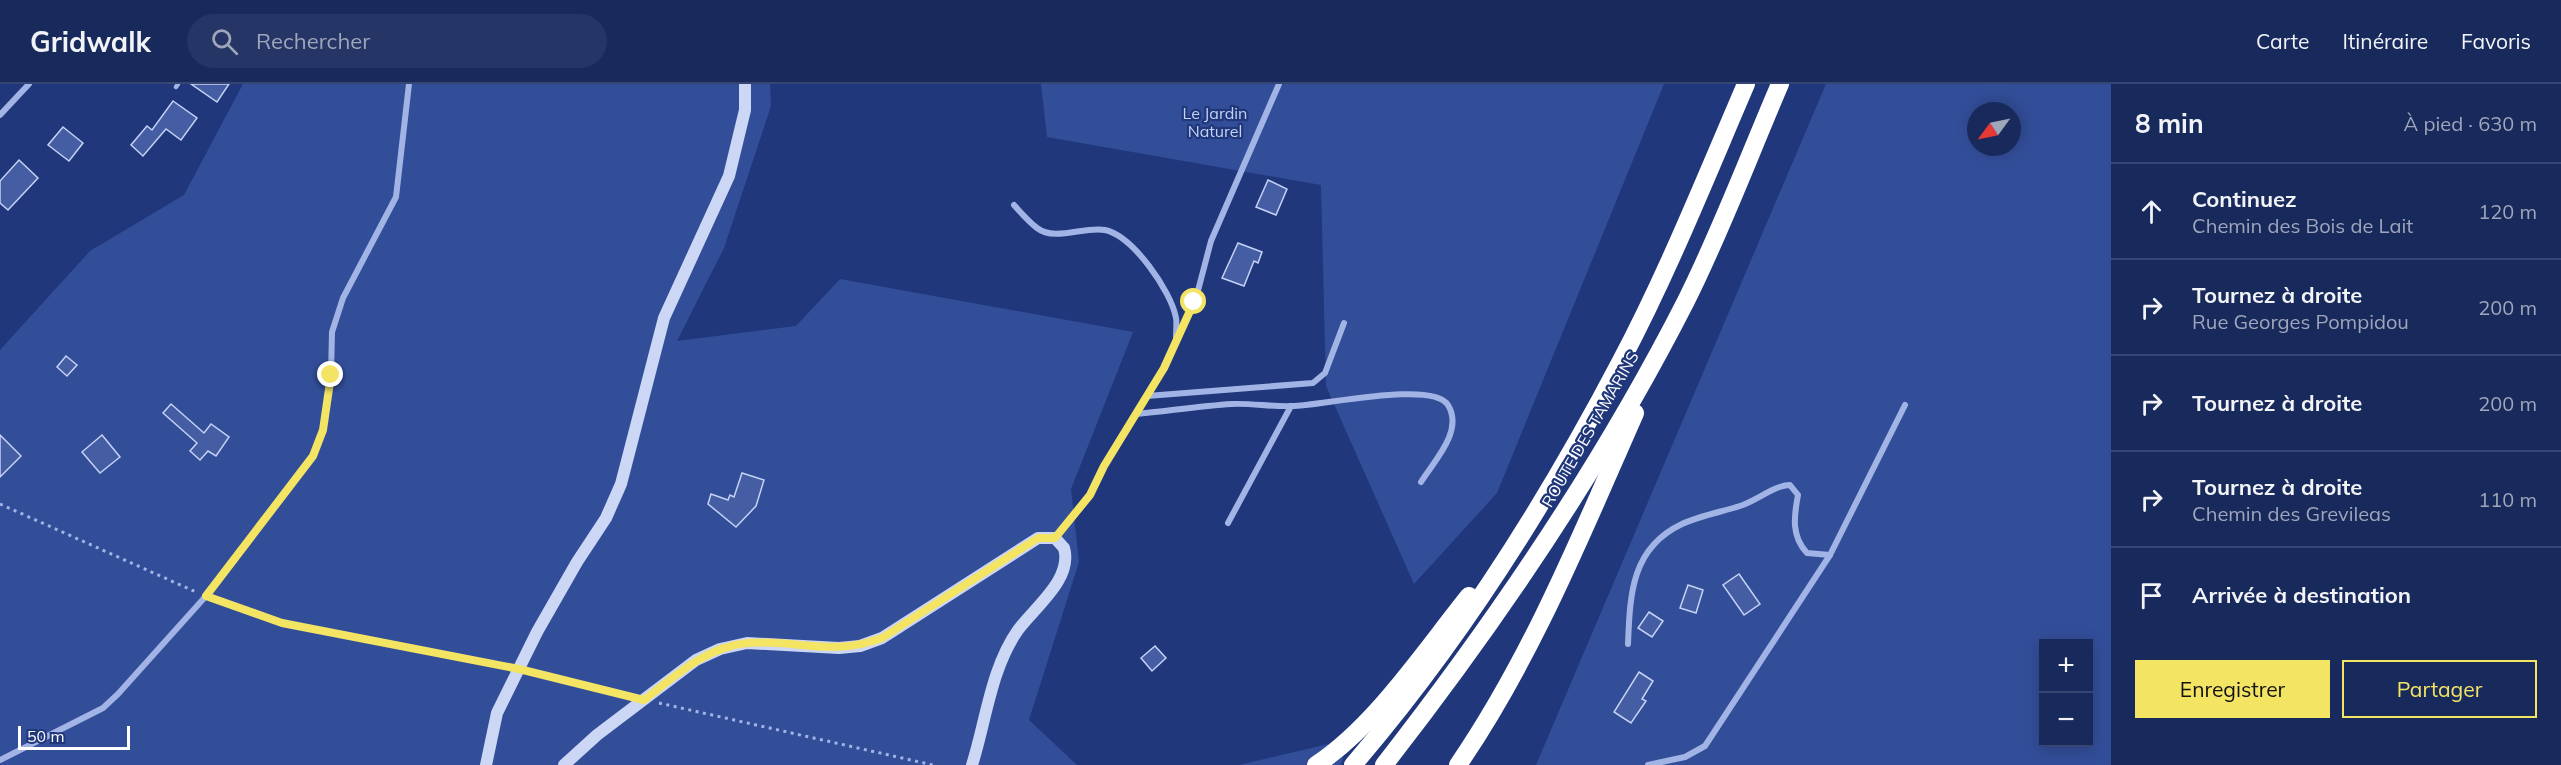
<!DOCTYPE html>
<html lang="fr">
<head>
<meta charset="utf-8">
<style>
  :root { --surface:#18295c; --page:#253565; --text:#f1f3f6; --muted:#9fa6bb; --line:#364572; --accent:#f3e463 }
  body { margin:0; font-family:Mulish,sans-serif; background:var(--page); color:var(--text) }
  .controls { position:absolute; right:18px; bottom:18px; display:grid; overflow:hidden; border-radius:0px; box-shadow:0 3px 15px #0003 }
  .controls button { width:54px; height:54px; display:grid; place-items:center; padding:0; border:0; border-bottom:2px solid var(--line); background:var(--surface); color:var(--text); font:30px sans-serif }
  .compass { position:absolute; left:1967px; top:18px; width:54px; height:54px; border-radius:50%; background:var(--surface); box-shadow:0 3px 15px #0003; rotate:237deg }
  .scale { position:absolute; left:18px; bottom:15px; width:112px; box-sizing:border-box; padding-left:6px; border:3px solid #fff; border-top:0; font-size:16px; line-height:21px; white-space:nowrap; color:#fff; -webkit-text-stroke:4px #20377b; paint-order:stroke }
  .stop { position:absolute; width:18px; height:18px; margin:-14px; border:4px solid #f3e463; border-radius:50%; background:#fff }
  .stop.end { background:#f3e463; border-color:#fff; box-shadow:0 2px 6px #0008 }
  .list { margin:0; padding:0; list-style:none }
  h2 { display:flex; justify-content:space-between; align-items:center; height:78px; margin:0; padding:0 24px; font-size:26px }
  h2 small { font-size:20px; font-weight:400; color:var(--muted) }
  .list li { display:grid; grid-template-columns:39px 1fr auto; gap:18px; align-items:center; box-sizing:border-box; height:96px; padding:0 24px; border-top:2px solid var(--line) }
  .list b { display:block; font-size:22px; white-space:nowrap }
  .list p { margin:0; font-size:20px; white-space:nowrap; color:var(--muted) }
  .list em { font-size:20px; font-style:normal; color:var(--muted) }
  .actions { display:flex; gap:12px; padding:18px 24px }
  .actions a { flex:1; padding:14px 0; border:2px solid var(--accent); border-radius:0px; text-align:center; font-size:21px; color:var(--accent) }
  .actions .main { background:var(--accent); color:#111 }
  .icon { flex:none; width:33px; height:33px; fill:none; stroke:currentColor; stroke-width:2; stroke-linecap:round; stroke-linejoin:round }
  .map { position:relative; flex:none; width:2111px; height:681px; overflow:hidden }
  header { display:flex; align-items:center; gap:36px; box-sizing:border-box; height:84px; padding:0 30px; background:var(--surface); border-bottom:2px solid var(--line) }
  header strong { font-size:28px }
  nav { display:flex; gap:33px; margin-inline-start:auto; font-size:21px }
  .search { width:420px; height:54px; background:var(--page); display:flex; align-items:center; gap:15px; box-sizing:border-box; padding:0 21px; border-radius:33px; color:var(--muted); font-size:22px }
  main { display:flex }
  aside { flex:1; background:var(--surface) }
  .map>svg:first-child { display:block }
  .green { fill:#334e99; fill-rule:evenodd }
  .building { fill:#455da2; stroke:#c5d2f5; stroke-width:1.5 }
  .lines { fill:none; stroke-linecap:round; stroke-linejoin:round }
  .path { stroke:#a2b4e6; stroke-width:3; stroke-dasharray:3 4.5; stroke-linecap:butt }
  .lane { stroke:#a2b4e6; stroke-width:4.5 }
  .street { stroke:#a2b4e6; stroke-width:6 }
  .secondary { stroke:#ccd6f5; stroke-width:12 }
  .highway { stroke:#fff; stroke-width:18 }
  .route { stroke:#f3e463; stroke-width:8 }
  .labels { text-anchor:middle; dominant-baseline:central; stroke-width:4.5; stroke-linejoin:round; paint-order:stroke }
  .park-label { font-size:16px; fill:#c5d2f5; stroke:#20377b }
  .street-label { font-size:16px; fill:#fff; stroke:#20377b }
</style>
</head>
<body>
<header>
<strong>Gridwalk</strong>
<div class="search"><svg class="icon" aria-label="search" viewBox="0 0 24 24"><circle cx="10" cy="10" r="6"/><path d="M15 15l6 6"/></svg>Rechercher</div>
<nav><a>Carte</a><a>Itinéraire</a><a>Favoris</a></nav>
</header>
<main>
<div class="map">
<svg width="2111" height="681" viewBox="0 0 2111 681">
  <rect width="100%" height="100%" fill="#20377b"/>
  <g class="green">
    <polygon points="243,0 770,0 771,22 724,164 677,257 796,242 840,195 1133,248 1071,405 1079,478 1029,636 1077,681 0,681 0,266 90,167 184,111"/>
    <polygon points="1041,0 1664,0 1497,409 1414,500 1326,302 1321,101 1047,53"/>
    <path d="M1826,0H2111V681H1536ZM1976,27H2012V63H1976ZM2044,560H2088V658H2044Z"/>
    <polygon points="1351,643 1341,681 1239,681 1341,657"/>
  </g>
  <g class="building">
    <polygon points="191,0 229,0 217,18"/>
    <polygon points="173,17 197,34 181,56 166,45 143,72 131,61 147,42 152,46"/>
    <polygon points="63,43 83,59 69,77 48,61"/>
    <polygon points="19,76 38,94 8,126 0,119 0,97"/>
    <polygon points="1268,96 1287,105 1276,131 1256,123"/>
    <polygon points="1238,159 1262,168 1258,179 1254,177 1244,202 1222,194"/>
    <polygon points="66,272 77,281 67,292 57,283"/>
    <polygon points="171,320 204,349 211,340 229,353 216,372 208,367 200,376 190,367 197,359 163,329"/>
    <polygon points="0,351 21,372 0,393"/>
    <polygon points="102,351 120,373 100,389 82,368"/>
    <polygon points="742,389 764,396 756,422 736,443 708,420 711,410 728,416 730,411 734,413"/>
    <polygon points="1739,490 1760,520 1744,531 1723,501"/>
    <polygon points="1688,501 1703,506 1696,529 1680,524"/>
    <polygon points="1649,528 1663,537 1652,553 1638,544"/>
    <polygon points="1155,562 1166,574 1152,587 1141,574"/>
    <polygon points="1639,588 1653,597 1642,615 1646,617 1631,639 1614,628"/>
  </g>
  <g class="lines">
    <g class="path">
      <polyline points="0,420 196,508"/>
      <polyline points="216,516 282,539 507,582"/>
      <polyline points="531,588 627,611"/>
      <polyline points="659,619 933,681"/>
    </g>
    <polyline class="lane" points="176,3 178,0"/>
    <g class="street">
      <polyline points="0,31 29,0"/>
      <path d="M1014,121C1021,129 1029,138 1037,144C1055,158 1084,142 1105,146C1133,152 1171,207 1176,234C1177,240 1176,247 1176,253"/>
      <polyline points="1147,312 1313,299 1325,289 1344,239"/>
      <path d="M1136,330C1168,327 1200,322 1232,320C1252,319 1272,323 1292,322C1320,322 1433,296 1448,321C1464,347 1434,377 1421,398"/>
      <polyline points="1228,439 1291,322"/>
      <polyline points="1055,454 1090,411 1104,382 1164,284 1195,218 1211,157 1279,0"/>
      <path d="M1628,560C1630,511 1631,464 1682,440C1699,432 1721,428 1740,422C1756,417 1775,401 1790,401L1798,411C1794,432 1791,452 1807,469L1830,471"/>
      <polyline points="0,676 103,624 118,610 206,512 313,372 323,346 331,291 332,248 343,214 396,113 409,0"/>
      <polyline points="1648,681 1685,673 1705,662 1830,471 1905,321"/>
    </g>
    <g class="secondary">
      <polyline points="486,681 497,629 537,548 577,478 606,434 621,400 664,234 729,92 745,26 745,0"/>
      <path d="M564,681L597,651L696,576L720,565L747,559L839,564L860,562L882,554L1038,454H1055L1064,464C1073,495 1035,523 1018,546C991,584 986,637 972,681"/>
    </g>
    <g class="highway">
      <path d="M1316,681C1375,642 1424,568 1469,512"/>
      <path d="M1353,681C1458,559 1546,420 1621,277C1668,188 1706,93 1746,0"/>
      <path d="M1384,681C1498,535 1602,382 1686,217C1721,147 1749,72 1780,0"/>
      <path d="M1458,681C1532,573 1582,449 1635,329"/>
    </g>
  </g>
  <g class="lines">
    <path class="route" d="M331,291L323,346L313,372L206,512L282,539L519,585L644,616C675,592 706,563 747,559C796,555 832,573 882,554L1038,454H1055L1090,411L1104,382L1164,284L1194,218"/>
  </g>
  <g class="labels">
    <g class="park-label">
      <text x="1215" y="29">Le Jardin<tspan x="1215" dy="18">Naturel</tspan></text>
    </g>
    <g class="street-label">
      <text transform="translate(1590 345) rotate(-60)">ROUTE DES TAMARINS</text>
    </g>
  </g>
</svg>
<div class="controls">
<button>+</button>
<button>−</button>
</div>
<svg class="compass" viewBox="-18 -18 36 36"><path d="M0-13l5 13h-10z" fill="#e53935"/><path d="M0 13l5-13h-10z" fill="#9fa6bb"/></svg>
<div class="scale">50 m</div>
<div class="stop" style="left:1194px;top:218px"></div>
<div class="stop end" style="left:331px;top:291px"></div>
</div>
<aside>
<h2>8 min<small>À pied · 630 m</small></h2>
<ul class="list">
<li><svg class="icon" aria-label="ahead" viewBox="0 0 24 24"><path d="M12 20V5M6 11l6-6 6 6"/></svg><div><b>Continuez</b><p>Chemin des Bois de Lait</p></div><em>120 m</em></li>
<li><svg class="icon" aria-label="right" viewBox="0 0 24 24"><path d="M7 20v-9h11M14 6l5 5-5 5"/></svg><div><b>Tournez à droite</b><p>Rue Georges Pompidou</p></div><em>200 m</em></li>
<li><svg class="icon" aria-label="right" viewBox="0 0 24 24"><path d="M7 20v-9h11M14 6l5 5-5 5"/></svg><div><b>Tournez à droite</b></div><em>200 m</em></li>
<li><svg class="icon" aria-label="right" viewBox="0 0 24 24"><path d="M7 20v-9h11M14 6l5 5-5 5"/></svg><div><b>Tournez à droite</b><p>Chemin des Grevileas</p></div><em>110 m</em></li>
<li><svg class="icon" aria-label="arrive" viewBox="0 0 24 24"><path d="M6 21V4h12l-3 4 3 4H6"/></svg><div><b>Arrivée à destination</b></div></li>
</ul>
<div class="actions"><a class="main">Enregistrer</a><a>Partager</a></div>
</aside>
</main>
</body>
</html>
